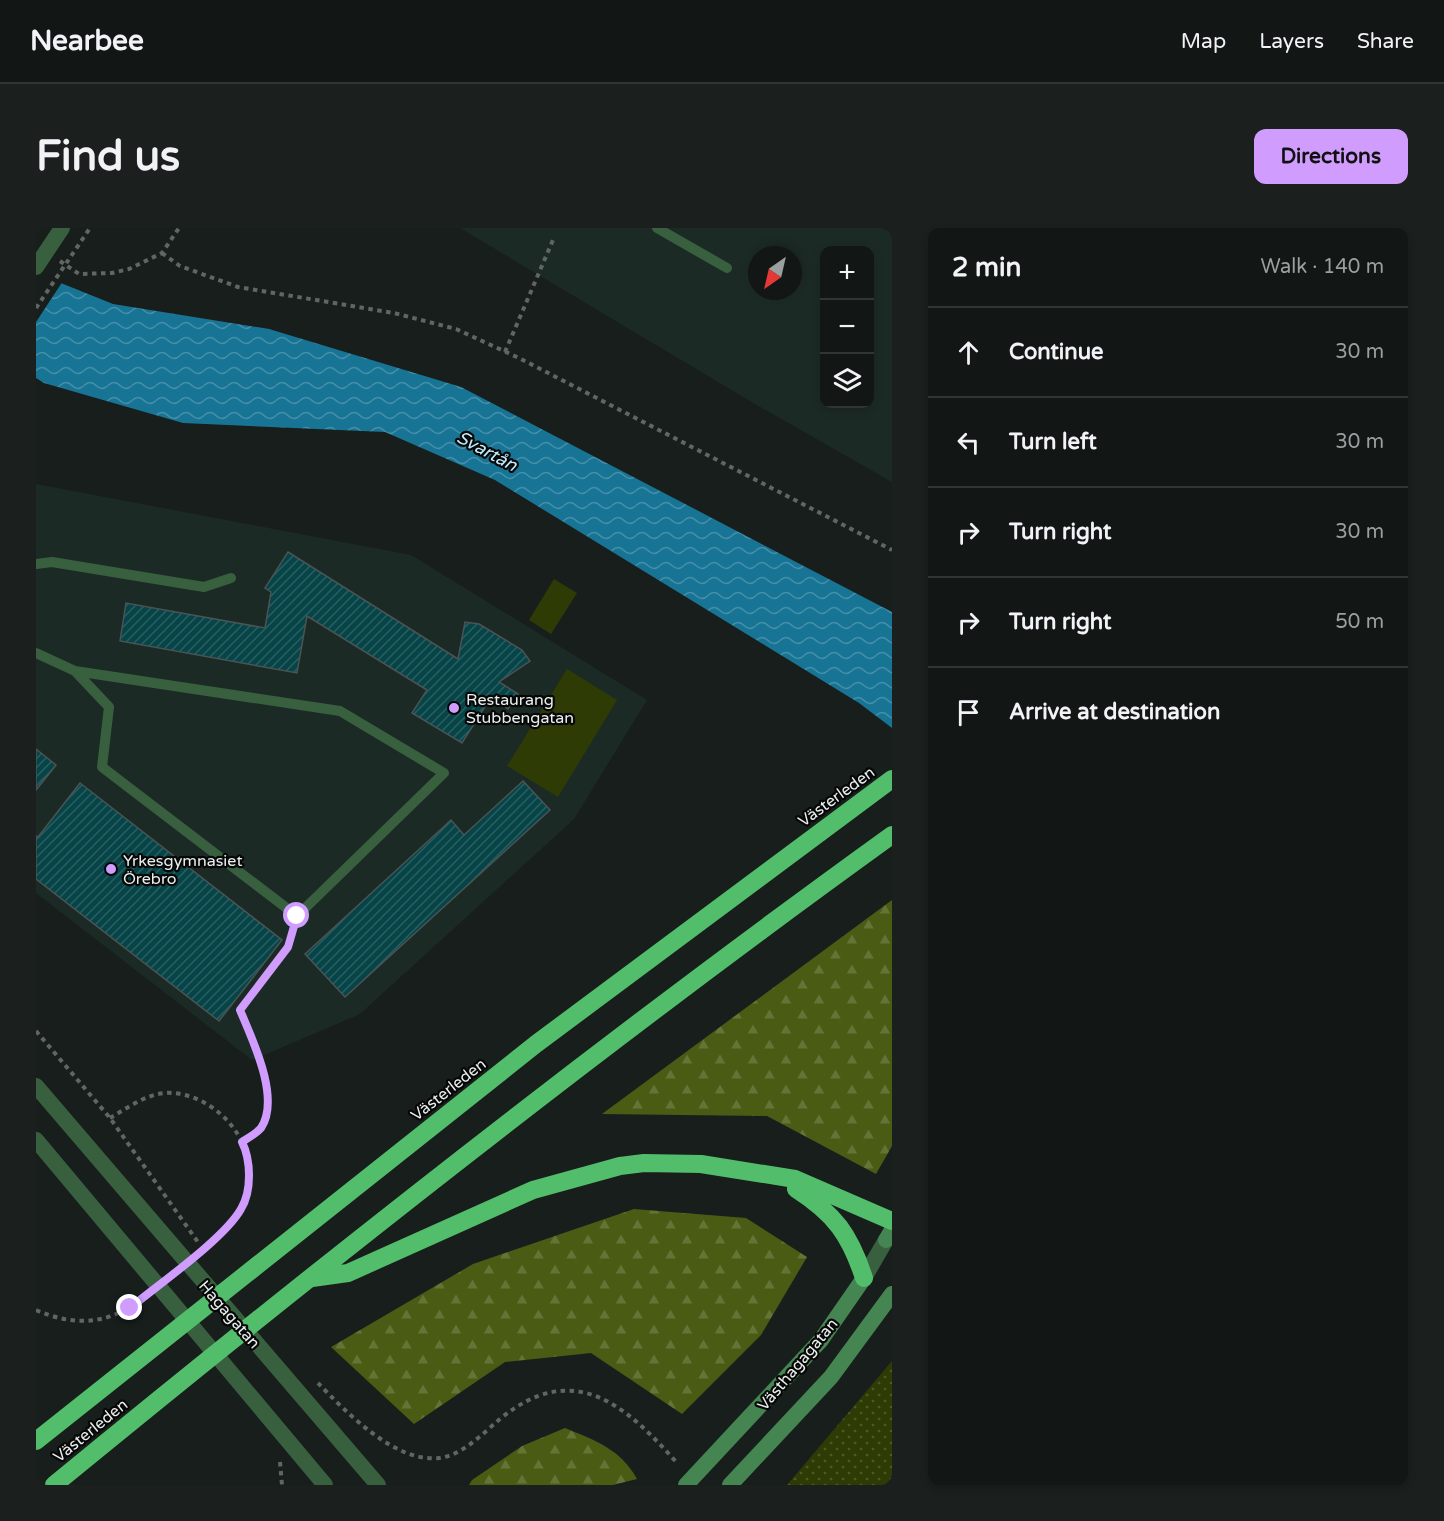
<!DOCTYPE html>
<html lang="en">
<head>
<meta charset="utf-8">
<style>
  body { margin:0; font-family:"Varela Round",sans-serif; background:#1b1f1e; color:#f1f3f6 }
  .controls { position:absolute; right:18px; top:18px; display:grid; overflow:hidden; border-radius:12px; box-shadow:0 3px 9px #0003 }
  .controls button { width:54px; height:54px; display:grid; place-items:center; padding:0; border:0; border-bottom:2px solid #313534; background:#121615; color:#f1f3f6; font:30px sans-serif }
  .compass { position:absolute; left:712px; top:18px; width:54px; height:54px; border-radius:50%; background:#121615; box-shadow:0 3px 9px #0003; rotate:214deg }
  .stop { position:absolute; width:18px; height:18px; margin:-14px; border:4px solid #d09dff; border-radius:50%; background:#fff }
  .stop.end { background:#d09dff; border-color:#fff; box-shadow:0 2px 6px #0008 }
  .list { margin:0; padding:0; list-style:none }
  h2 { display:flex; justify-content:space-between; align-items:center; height:78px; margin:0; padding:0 24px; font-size:26px }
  h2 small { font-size:20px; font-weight:400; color:#9c9fa0 }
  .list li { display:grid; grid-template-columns:39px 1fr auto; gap:18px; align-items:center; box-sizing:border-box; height:90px; padding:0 24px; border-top:2px solid #313534 }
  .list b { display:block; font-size:22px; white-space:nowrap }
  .list em { font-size:20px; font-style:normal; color:#9c9fa0 }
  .icon { flex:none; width:33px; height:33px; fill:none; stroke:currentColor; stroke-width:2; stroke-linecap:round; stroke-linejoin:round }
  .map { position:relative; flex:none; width:856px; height:1257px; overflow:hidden; border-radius:12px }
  header { display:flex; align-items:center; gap:36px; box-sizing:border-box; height:84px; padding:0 30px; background:#121615; border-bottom:2px solid #313534 }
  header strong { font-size:28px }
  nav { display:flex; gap:33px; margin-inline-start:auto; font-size:21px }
  .intro { display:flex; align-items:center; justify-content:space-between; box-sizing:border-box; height:144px; padding:0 36px }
  h1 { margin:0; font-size:42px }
  .button { padding:15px 27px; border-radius:12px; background:#d09dff; color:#111; font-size:21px; font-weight:700 }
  main { display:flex; gap:36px; padding:0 36px }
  aside { flex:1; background:#121615; border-radius:12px; box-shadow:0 3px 9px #0003 }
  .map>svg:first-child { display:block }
</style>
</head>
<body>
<header>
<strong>Nearbee</strong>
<nav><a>Map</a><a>Layers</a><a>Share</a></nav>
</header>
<div class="intro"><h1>Find us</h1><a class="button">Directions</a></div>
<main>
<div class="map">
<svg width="856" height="1257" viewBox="0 0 856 1257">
  <defs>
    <pattern id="grass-dots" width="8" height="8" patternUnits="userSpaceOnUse" patternTransform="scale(1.5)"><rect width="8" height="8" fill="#2f3b04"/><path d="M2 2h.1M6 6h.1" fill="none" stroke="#4d5829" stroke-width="1.8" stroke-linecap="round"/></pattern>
    <pattern id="forest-firs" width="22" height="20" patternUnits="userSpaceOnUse" patternTransform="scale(1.5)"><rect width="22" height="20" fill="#4a5b14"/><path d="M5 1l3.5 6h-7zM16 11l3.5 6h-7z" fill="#647336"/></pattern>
    <pattern id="water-waves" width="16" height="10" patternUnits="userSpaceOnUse" patternTransform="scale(1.5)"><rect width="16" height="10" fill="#187495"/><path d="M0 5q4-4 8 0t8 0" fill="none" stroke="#458fa9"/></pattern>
    <pattern id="building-hatch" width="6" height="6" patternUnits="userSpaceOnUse" patternTransform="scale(1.5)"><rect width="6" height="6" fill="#064447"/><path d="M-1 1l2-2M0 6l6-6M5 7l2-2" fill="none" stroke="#2a5f62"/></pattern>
  </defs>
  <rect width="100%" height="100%" fill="#181e1c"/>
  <path fill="#1c2a26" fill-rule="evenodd" d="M424,0H856V254L719,176ZM788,22H834V176H788ZM721,27H757V63H721Z
    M0,256L375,327L611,472L538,591L324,786L216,832L0,665Z"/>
  <path fill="url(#grass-dots)" d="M856,1133V1257H751Z"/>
  <path fill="url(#forest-firs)" d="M856,672V918L840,946L731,888L566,886Z
    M598,981L710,990L771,1029L725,1107L646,1186L555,1125L469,1134L378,1196L295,1119L437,1036Z
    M529,1200C558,1212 585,1221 601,1251L577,1257H433L436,1252L486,1218Z"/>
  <path fill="#2f3b04" d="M518,351L541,365L515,406L493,392Z
    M531,441L581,472L522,569L471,538Z"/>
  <path fill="url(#water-waves)" d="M0,45L77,76L233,101L425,159L856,384V500L823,475L459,252L349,204L147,195L8,155L0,150Z"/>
  <path fill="#181e1c" d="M0,42L27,53L0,94Z"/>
  <path fill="url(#building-hatch)" stroke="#4b5354" stroke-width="1.5" d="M252,324L422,431L429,394L443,396L486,422L494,433L463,454L482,466L472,481L455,469L426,515L376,485L391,462L271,388L261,445L84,413L90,375L229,400L235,364L229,360Z
    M0,521L20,537L0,562Z
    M487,553L514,582L309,769L269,726L415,592L428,607Z
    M44,555L246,712L183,793L0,651V608L2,609Z"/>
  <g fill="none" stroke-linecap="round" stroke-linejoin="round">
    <path stroke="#616664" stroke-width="4" stroke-dasharray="4.5 4.5" stroke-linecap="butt" d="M126,25L144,38L202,59L358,85L420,101L483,130L856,322
      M24,33L43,46L76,45L93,41L126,25L143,0
      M0,80L54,0
      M469,124L517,12
      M0,803L74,890L164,1017
      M74,890C93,879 114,863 137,865C190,870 232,929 206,980C197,998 178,1010 164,1022
      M206,914C212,910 221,905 225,900C246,870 216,811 204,782L252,719L257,703
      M0,1082C39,1099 74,1097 107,1069
      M282,1155C310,1184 359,1235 403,1230C427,1227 446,1206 464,1191C537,1131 589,1176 641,1235
      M244,1234L246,1257"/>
    <path stroke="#38603f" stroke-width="10" d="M621,0L691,40
      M0,336L16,334L168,359L195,350
      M0,425L39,443L304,483L408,545L261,688L66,539L73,479L39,443"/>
    <path stroke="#38603f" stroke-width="16" d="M0,39L26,0"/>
    <path stroke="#38603f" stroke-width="16" d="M0,858L342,1257
      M0,912L289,1257
      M828,1050L850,1012"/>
    <path stroke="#448551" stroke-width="16" d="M850,1012L856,1002
      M650,1257L785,1112L828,1050
      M694,1257L795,1149L856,1066"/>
    <path stroke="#52bd6a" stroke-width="18" d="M760,961C799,986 814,1007 828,1050
      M276,1050L312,1045L497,962L584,938L608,935L665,936L759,951L856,993
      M0,1213L500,816L856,551
      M18,1257C291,1033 569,814 856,607"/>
  </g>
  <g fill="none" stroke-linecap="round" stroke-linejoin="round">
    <path stroke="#d09dff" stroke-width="8" d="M94,1080C123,1056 188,1011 205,981C216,963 215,932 206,914C212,910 221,905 225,900C245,870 216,811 204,782L252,719L261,688"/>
  </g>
  <g fill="#d09dff" stroke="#060807" stroke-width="2">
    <circle cx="418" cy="480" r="6"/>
    <circle cx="75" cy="641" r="6"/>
  </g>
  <g text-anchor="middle" stroke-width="4.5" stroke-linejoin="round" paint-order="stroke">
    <g font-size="16" fill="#eaeeed" stroke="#060807" text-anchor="start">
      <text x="430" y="477">Restaurang<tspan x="430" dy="18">Stubbengatan</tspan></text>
      <text x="87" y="638">Yrkesgymnasiet<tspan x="87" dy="18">Örebro</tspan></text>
    </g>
    <g font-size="16" fill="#eaeeed" stroke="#060807">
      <text transform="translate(800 568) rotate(-36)" y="6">Västerleden</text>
      <text transform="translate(412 861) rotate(-38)" y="6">Västerleden</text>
      <text transform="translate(194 1086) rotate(49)" y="6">Hagagatan</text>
      <text transform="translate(761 1136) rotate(-50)" y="6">Västhagagatan</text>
      <text transform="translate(54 1202) rotate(-39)" y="6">Västerleden</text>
    </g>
    <g font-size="18" font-style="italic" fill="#c1eafd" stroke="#060807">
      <text transform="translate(451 223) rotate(28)" y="6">Svartån</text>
    </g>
  </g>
</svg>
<div class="controls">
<button>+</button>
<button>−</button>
<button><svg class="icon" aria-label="layers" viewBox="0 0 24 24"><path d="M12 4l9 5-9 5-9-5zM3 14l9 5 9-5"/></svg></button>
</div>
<svg class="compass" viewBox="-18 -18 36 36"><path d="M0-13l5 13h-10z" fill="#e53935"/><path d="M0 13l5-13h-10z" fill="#9c9fa0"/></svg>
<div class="stop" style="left:261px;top:688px"></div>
<div class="stop end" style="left:94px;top:1080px"></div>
</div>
<aside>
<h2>2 min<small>Walk · 140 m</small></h2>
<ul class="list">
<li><svg class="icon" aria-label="ahead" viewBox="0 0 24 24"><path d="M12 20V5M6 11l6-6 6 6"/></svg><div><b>Continue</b></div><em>30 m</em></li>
<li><svg class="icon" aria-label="left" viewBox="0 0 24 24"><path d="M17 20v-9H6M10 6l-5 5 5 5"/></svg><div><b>Turn left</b></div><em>30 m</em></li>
<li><svg class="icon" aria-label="right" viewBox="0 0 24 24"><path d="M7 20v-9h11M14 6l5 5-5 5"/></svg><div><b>Turn right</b></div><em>30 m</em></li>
<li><svg class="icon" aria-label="right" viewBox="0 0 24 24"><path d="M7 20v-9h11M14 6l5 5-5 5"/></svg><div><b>Turn right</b></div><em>50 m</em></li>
<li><svg class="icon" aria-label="arrive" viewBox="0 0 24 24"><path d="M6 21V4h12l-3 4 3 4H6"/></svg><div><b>Arrive at destination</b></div></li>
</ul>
</aside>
</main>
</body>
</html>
